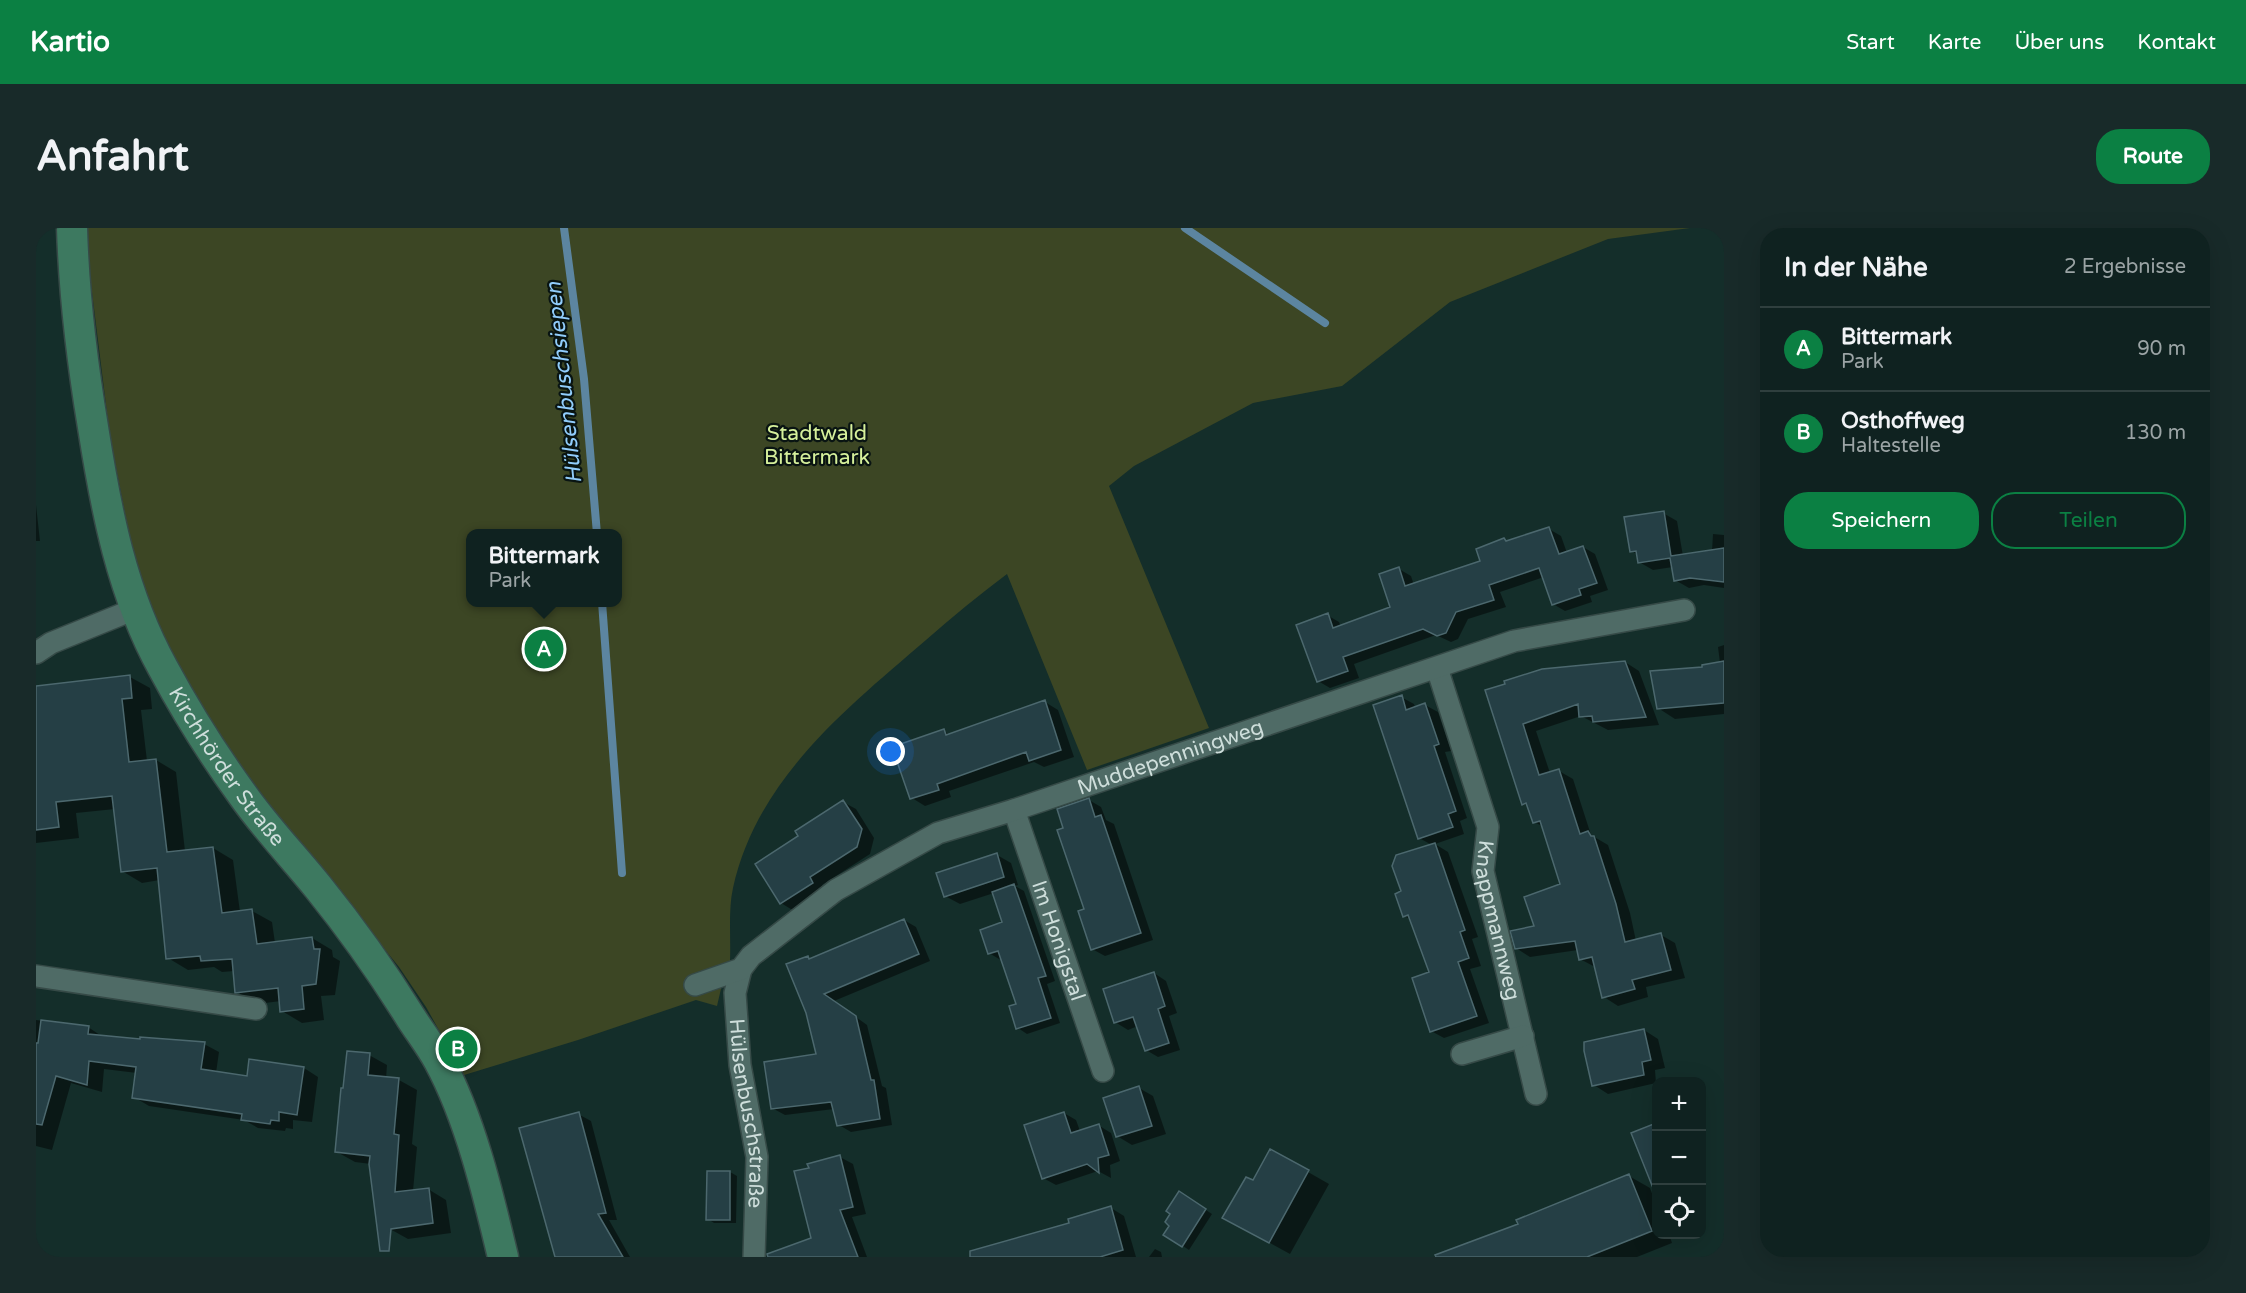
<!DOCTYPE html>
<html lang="de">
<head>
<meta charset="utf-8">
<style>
  body { margin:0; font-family:"Varela Round",sans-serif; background:#182a29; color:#f1f3f6 }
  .controls { position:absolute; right:18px; bottom:18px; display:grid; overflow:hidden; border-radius:12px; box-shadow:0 6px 24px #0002 }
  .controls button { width:54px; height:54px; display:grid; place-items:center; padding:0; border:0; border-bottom:2px solid #2f3f3e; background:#0f2220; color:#f1f3f6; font:30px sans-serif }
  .you { position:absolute; left:855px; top:524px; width:21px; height:21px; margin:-15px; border:4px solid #fff; border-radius:50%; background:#1a73e8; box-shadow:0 0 0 9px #1a73e833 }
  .badge { display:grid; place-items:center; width:39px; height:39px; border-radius:50%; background:#0b8043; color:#fff; font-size:20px; font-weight:700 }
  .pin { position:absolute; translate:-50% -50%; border:3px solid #fff; box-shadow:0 2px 6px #0006 }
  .popup { position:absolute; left:430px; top:301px; width:156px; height:78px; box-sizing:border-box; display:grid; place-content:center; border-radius:12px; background:#0f2220; filter:drop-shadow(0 2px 4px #0005); font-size:20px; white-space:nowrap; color:#9ba4a5 }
  .popup b { font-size:22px; color:#f1f3f6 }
  .popup::after { content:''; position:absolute; left:50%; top:100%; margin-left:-12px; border:12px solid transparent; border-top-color:#0f2220 }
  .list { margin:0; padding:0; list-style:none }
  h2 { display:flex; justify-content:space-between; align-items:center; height:78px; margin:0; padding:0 24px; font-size:26px }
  h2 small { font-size:20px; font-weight:400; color:#9ba4a5 }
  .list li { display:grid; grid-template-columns:39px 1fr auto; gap:18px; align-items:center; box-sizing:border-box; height:84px; padding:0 24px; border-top:2px solid #2f3f3e }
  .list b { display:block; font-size:22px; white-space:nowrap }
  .list p { margin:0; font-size:20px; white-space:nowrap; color:#9ba4a5 }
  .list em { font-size:20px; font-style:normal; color:#9ba4a5 }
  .actions { display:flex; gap:12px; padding:18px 24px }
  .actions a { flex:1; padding:14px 0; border:2px solid #0b8043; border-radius:24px; text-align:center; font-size:21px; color:#0b8043 }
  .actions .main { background:#0b8043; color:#fff }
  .icon { flex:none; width:33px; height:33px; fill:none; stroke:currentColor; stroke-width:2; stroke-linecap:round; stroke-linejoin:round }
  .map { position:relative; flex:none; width:1688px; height:1029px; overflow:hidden; border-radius:24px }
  header { display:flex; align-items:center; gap:36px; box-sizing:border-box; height:84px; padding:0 30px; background:#0b8043; color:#fff }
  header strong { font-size:28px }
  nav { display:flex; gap:33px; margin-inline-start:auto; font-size:21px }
  .intro { display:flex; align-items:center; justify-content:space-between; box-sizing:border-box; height:144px; padding:0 36px }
  h1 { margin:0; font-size:42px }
  .button { padding:15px 27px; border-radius:24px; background:#0b8043; color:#fff; font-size:21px; font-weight:700 }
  main { display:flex; gap:36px; padding:0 36px }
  aside { flex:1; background:#0f2220; border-radius:24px; box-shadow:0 6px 24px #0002 }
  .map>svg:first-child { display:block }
</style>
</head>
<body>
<header>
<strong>Kartio</strong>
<nav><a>Start</a><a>Karte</a><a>Über uns</a><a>Kontakt</a></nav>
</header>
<div class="intro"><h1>Anfahrt</h1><a class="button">Route</a></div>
<main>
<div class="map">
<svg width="1688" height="1029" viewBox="0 0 1688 1029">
  <rect width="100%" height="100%" fill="#142e2a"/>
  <path fill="#3c4624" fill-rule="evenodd" d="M48,0H1654L1572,11L1414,74L1306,158L1217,175L1098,238L1073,258L1173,500L1051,542L971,346C943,367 916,389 890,412C810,481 721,551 697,660C692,682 695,711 694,733L691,735L681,778L660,772L542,812L428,847L390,779L363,739L264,617L174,496L123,409L99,336L74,209ZM434,306H582V374H434Z"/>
  <path fill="#0007" d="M0,277L4,313H0Z
    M1627,285L1641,293L1647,328L1676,323L1677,306L1688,307V360L1668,357L1653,360L1639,352L1637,339L1617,342L1603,334L1602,327L1596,323Z
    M1513,301L1525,308L1531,325L1547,319L1559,326L1572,362L1554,368L1556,374L1529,383L1517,376L1508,349L1464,364L1470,379L1432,391L1422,411L1415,414L1400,407L1318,436L1323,450L1294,460L1282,453L1291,387L1303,394L1305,399L1356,380L1363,341L1375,348L1378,357L1446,334L1468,311L1473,314Z
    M1688,417V486L1639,491L1622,480L1668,440L1684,435L1682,419Z
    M1589,434L1603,443L1623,497L1572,502L1545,488L1500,503L1514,545L1523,543L1537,551L1555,607L1572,617L1594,685L1600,713L1625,707L1639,715L1649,750L1610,759L1612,769L1582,778L1568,769L1559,739L1544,731L1542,722L1494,729L1480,720L1500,699L1526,657L1508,599L1498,594L1493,579L1488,576L1451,463Z
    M94,449L114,460L116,481L105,482L111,533L120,532L140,544L149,623L177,620L197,632L204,684L216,683L236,694L239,715L276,710L296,722L297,729L304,733L299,767L285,768L288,792L266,795L246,783L245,773L221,776L201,764L198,743L186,744L178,739L152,742L132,730L124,652L106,655L86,643L79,581L40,585L43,610L0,615V460Z
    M1365,469L1378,476L1379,480L1389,477L1402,484L1415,523L1409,524L1431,590L1424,593L1428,606L1399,616L1412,624L1442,709L1436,711L1445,738L1434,741L1453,795L1408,810L1395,803V745L1376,692L1368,688L1366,664L1396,617L1383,610Z
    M1009,474L1022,482L1038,529L1008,539L998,534L913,563L915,569L889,578L876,570L907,503L915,507Z
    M1053,572L1065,579L1070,592L1078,596L1117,712L1069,728L1056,721L1050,682L1029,601Z
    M807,574L820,581L838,610L834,626L786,657L790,662L758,683L745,675L764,609Z
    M961,627L975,635L982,657L979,658L988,663L1019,753L1011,756L1024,795L991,806L982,800L981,777L966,730L963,731L953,725L968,695L958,665L924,676L909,668Z
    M868,692L880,699L894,733L798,773L831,797L846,858L850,860L856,897L815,904L803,897L798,881L749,887L736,880L782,828L771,730L775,731Z
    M1118,745L1130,753L1141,785L1133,788L1144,822L1122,829L1110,822L1102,798L1092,802L1079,794Z
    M0,792L52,799L67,809L168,816L183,824L180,845L212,849L268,840L282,849L276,894L257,892V901L250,900L249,903L222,900L208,892L113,878L98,869L101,845L68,841L66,864L35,855L16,922L0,918Z
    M1608,802L1622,811L1629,840L1619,842L1620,855L1572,866L1558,857Z
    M333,827L351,837L350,851L363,852L381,862L376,916L381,919L377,963L392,961L410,972L415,1005L372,1011L354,1001L343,949L334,944L335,936L319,934L301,924Z
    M1103,860L1117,868L1130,906L1096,917L1081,908Z
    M1028,885L1040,892L1044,903L1062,897L1075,905L1084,933L1074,937L1075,950L1062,943L1020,957L1007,950Z
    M542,886L555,893L581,992H573L594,1029H519L485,901Z
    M1620,897V938H1619L1597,906Z
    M804,929L817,936L830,986L816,989L831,1029H764L777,1011L774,941Z
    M694,944L701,948L700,995H678L672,991Z
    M1272,944L1293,956L1254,1026L1209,1001L1217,954Z
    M1593,948L1614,960L1620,976V1006H1633L1636,1015L1601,1029H1398L1484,997Z
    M1150,969L1176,986L1153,1022L1129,1006Z
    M1075,980L1088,988L1100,1029H954Z
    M1119,1021L1125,1024L1126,1029H1113Z"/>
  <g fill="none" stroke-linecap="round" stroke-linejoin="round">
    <path stroke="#5c85a0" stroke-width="8" d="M528,0L548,151L561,306
      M1149,0L1289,95
      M566,374L586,645"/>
  </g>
  <path fill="#253f45" stroke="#4c686e" stroke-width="1.5" d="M1628,283L1635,328L1688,320V354L1654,350L1638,353L1634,330L1602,335L1600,323L1594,324L1588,289Z
    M1513,299L1523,326L1547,318L1561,355L1543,361L1545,367L1516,377L1503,340L1453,357L1458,372L1420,384L1410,405L1401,408L1387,401L1307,429L1312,443L1281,454L1260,397L1292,385L1297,400L1354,379L1343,346L1363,339L1369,358L1444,333L1440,321L1468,310L1470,313Z
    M1589,433L1610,489L1557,494L1556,488L1543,489L1542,476L1487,496L1503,547L1523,541L1544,606L1552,603L1555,608H1558L1580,676L1589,714L1625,705L1635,742L1596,752L1599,761L1566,770L1556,729L1543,732L1539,713L1479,721L1474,703L1498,698L1488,669L1524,656L1504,593L1497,595L1490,575L1486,577L1449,462L1469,456L1468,453L1506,441Z
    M1688,433V475L1621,481L1614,443L1666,439V437Z
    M94,447L96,470L86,471L93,534L120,531L131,624L177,619L186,685L216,681L221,716L276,709L278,721H284L280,756L266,758L268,781L244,784L242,760L199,765L196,731L165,733L164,728L130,731L121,640L85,644L76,568L20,574L23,599L0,602V458Z
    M1366,467L1370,482L1389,475L1403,516L1398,518L1420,583L1412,586L1417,599L1382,611L1337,477Z
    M1009,472L1025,522L993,533L990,524L901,556L903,562L874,571L856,519L908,501L910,507Z
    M1053,570L1059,589L1065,587L1105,705L1055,722L1042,683L1048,681L1021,602L1027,600L1021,581Z
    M807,572L826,601L821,619L774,649L777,655L744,676L719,636L762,608L759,603Z
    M1399,615L1429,702L1424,704L1433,730L1422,734L1441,788L1394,804L1376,750L1393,744L1372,687L1367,689L1359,666L1365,663L1356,638L1360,627Z
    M961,625L968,649L908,669L900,645Z
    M978,656L1010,748L1002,750L1015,790L980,801L973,778L980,776L962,723L952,726L944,702L966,694L956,664Z
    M868,691L883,726L788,766L820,788L835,852H838L844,891L801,898L795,874L735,881L728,834L780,826L770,785L750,736L772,728L773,731Z
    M1118,744L1129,778L1122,781L1133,815L1109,823L1097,789L1078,795L1067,761Z
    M5,792L53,798L52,806L104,811V809L169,814L165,841L211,848L213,831L268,839L261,887L243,884V893L235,892L234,896L205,892L206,886L96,870L100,839L53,833L51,857L20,848L6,897L0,896V815H2Z
    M1608,801L1615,832L1606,834L1608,847L1556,858L1548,823V814Z
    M311,823L334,825L332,847L363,850L358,906L363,907L359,964L393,960L397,995L355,1001L353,1023H344L333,936L334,928L299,924L305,860H307Z
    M1103,858L1116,898L1080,909L1067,870Z
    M543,884L570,985L562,986L587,1029H519L483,900Z
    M1028,884L1035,905L1063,896L1073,927L1062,930L1063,945L1051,936L1006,951L988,897Z
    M1620,895V965H1619L1595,905Z
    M1234,921L1273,942L1233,1015L1186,990L1210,949L1217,952Z
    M804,927L817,979L804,982L822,1029H732L731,1026L775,1010L758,943L773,940L771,936Z
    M671,943H694V992H670Z
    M1593,946L1616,1003L1551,1029H1400L1399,1027L1482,996L1480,992Z
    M1143,963L1170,981L1146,1019L1127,1007L1133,998L1129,994L1134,986L1130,983Z
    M1075,978L1087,1022L1064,1029H934V1023L1033,995L1032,991Z"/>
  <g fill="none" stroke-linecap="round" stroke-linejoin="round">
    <g stroke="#364a47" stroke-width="24">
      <g id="street">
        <path d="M0,425L15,415L99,381"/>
        <path id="s1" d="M1401,440L1452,599L1447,643L1500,866"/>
        <path id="s2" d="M978,582L1067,843"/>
        <path id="s3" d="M705,741L699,765L704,837L721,929L718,1029"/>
        <path d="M0,748L220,781"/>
        <path id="s4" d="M659,757L705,741L715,728L800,662L902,605L978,582L1478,413L1648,382"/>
        <path d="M1426,826L1487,808"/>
      </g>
    </g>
    <g stroke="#364a47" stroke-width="33">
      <g id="secondary">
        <path id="s5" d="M36,0C38,67 46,133 57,199C70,282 86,366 127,440C150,483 177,526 206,566C229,599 257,628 282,659C316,701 347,745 375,790C384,804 395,818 403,833C434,890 452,966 467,1029"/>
      </g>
    </g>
    <use href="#street" stroke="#4f6b66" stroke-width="21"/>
    <use href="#secondary" stroke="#3d7960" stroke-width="30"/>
  </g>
  <g text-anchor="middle" stroke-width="4.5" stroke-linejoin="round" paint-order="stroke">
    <g font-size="21" fill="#d6f09b" stroke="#091412">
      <text x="781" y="212">Stadtwald<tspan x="781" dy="24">Bittermark</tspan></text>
    </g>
    <g font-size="21" fill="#cededb" stroke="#091412">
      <text dy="7" stroke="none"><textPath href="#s4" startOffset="534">Muddepenningweg</textPath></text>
      <text dy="7" stroke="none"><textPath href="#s5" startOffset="570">Kirchhörder Straße</textPath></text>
      <text dy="7" stroke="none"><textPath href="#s1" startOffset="262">Knappmannweg</textPath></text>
      <text dy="7" stroke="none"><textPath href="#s2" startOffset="138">Im Honigstal</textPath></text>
      <text dy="7" stroke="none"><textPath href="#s3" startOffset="146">Hülsenbuschstraße</textPath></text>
    </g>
    <g font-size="22" font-style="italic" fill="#91cdfc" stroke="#091412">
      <text transform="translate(527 155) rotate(-96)" y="8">Hülsenbuschsiepen</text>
    </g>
  </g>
</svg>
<div class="controls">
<button>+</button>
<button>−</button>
<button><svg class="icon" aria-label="locate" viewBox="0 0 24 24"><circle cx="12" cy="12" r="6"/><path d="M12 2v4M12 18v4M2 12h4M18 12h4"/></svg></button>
</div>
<div class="you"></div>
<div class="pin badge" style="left:508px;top:421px">A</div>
<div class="popup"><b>Bittermark</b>Park</div>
<div class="pin badge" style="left:422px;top:821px">B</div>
</div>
<aside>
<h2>In der Nähe<small>2 Ergebnisse</small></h2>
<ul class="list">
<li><span class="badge">A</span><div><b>Bittermark</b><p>Park</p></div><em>90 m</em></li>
<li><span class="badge">B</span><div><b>Osthoffweg</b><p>Haltestelle</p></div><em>130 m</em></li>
</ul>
<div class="actions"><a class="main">Speichern</a><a>Teilen</a></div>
</aside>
</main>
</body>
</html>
